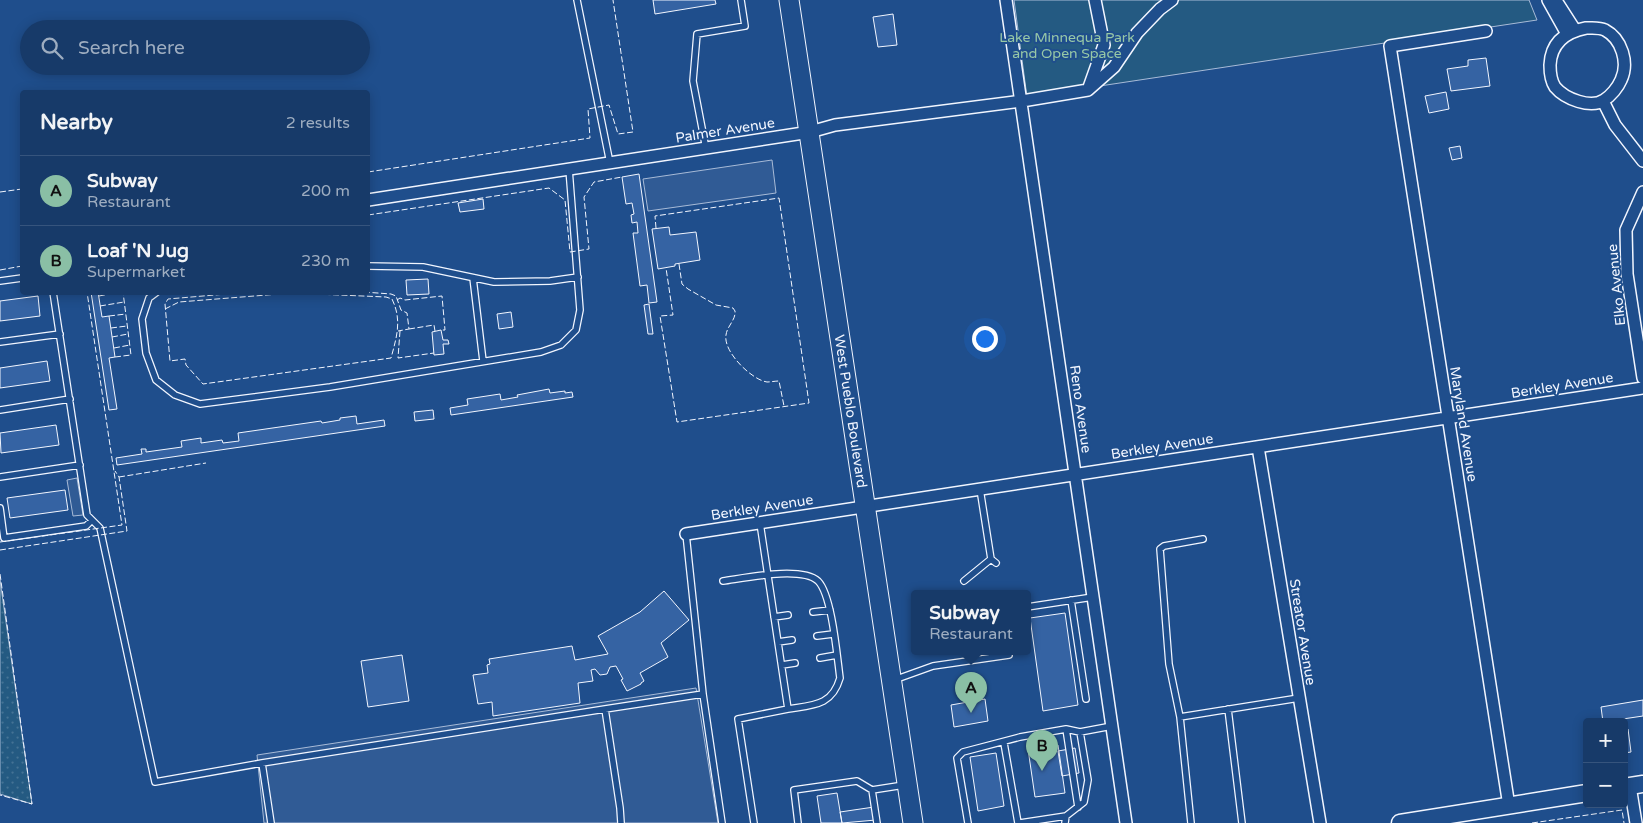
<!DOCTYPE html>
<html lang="en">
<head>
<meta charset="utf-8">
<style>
  body { margin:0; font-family:"Varela Round",sans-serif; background:#20416f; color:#f1f3f6 }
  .controls { position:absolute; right:15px; bottom:15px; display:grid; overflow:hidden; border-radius:5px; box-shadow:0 2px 12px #0003 }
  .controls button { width:45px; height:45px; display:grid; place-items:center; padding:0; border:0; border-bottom:1px solid #36547d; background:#173a69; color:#f1f3f6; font:25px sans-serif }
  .you { position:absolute; left:984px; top:338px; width:18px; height:18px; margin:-12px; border:4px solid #fff; border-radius:50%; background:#1a73e8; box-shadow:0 0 0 8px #1a73e833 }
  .badge { display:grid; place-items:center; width:32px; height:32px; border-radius:50%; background:#8abfa5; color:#111; font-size:16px; font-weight:700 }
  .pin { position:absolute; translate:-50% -41px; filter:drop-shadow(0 1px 2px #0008) }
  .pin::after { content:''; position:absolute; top:26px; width:18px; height:15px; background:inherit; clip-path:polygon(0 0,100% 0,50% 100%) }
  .popup { position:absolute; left:911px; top:590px; width:120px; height:65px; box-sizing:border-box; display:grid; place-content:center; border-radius:5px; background:#173a69; filter:drop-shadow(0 1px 4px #0005); font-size:16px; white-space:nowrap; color:#9eadc0 }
  .popup b { font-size:19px; color:#f1f3f6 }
  .popup::after { content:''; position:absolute; left:50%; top:100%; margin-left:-10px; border:10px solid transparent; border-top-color:#173a69 }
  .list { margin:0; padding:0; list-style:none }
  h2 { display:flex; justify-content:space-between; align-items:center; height:65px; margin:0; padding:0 20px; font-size:21px }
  h2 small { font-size:16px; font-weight:400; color:#9eadc0 }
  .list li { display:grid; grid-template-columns:32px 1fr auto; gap:15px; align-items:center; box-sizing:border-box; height:70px; padding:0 20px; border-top:1px solid #36547d }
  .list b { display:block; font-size:19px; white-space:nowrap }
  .list p { margin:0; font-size:16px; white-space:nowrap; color:#9eadc0 }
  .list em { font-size:16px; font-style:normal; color:#9eadc0 }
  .icon { flex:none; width:28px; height:28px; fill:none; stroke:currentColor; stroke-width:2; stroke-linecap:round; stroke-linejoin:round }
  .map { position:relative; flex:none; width:1643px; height:823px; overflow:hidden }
  .search { position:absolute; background:#173a69; box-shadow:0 2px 12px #0003; left:20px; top:20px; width:350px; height:55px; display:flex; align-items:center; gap:12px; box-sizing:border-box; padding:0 18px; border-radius:28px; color:#9eadc0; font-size:19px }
  .panel { position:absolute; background:#173a69; box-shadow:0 2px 12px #0003; left:20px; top:90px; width:350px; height:205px; border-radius:5px }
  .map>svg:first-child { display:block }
</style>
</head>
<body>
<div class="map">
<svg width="1643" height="823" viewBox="0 0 1643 823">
  <defs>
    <pattern id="grass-dots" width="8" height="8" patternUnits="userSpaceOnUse" patternTransform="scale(1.25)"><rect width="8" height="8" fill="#245a82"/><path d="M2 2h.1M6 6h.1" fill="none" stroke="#447295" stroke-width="1.8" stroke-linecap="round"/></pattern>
  </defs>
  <rect width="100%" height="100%" fill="#1f4e8c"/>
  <path fill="url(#grass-dots)" stroke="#a8bbd7" d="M0,580L32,804L0,794Z"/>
  <path fill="#245a82" stroke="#a8bbd7" d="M1014,0H1529L1537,20L1027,97Z"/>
  <path fill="#305b95" stroke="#a8bbd7" d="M772,160L776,193L648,211L643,179Z
    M77,478L83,515L73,516L67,480Z
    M696,688L718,823H264L257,755Z"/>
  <path fill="#3563a3" stroke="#f2f6ff" d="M653,0H715L716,4L655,14Z
    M893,14L897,45L878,47L873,17Z
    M1486,58L1490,86L1451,91L1447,69L1468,66V60Z
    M1446,92L1449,109L1429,113L1425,96Z
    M1460,146L1462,158L1452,160L1449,148Z
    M639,174L657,302L649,303L647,285L640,286L633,233H638L637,222L632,223L631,215L634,214L632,203L626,204L622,177Z
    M483,199L484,209L460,212L458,203Z
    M669,227L670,235L696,232L700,260L675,264V266L658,269L652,229Z
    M428,279L429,294L407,295L406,280Z
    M91,292H98L102,317L109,316L115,357L109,358L117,409L109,410Z
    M38,296L40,316L0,321V301Z
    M649,304L653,334H648L644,305Z
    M511,312L513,327L499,329L497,314Z
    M441,330L443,340H448L449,344H443L444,354L434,355L432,332Z
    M47,361L50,381L0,388V368Z
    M549,389L550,393L565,391V393L572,392L573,397L451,415L450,408L468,405L467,399L500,394L501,400L518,397L517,395Z
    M433,410L434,419L415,421L414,412Z
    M356,416L357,424L384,420L385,426L117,465L116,458L142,454L141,449H146V452L182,447L181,441L201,438V443L222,440L223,443L239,441L238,433L321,421L322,423L340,420V418Z
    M56,425L59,445L1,453L0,433Z
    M65,490L68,510L10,518L7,498Z
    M664,591L689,620L661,643L668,657L640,673L644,681L641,683V684L627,691L621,680L623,679L616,666L610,667L607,674L600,675L595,669L591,670L593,681L578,683L580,703L493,716L492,702L478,704L473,675L488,673L487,665L490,664L489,659L572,646L575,660L608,654L598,636L640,612Z
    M1065,613L1078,705L1043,711L1030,618Z
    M402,655L409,701L368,707L361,661Z
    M985,699L988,721L954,727L951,705Z
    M1643,700V716L1616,720L1617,722H1603L1601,707Z
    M1624,729H1628L1631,752L1624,753Z
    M1058,745L1065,793L1035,797L1028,749Z
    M1075,748L1079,773L1062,776L1058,751Z
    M996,753L1004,806L978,811L970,757Z
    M837,793L842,823H821L817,796Z
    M874,807L876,820L842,823L840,812Z"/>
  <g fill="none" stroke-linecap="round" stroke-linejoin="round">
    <g stroke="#f2f6ff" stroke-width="8">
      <path id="lane" d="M577,0L610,163
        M706,149L693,81L697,34L745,26L741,0
        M368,266L423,267L494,282L550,281L578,277
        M473,278L483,361
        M0,281L22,278
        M53,292L87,515L100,528L155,782L262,763
        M157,292L149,298L142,319L146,353L156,380L175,395L200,404L330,387L541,352L561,345L576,330L580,310L569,169
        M0,342L60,334
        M0,410L70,399
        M0,477L80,465
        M980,489L991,559L996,563
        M0,508L4,538L86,526L92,520
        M723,581C745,578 801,566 818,581C832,595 837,656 840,678C832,706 813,705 788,709
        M964,581L991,559
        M1071,600L1086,699
        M1027,607L1093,597
        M813,612L830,610
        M774,617L788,615
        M817,636L833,634
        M778,642L792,640
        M820,658L837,655
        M782,665L795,663
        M894,680L933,666L1009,655
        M703,694L722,823
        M1228,709L1242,823
        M1180,717L1169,664L1160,549L1164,546L1203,539
        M1066,729L1078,807
        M1004,743L1018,823
        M271,823L262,763L605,709
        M621,823L620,808L605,709L703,694L686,534
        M754,823L738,719L788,709L760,523
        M798,823L794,790L857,781L872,790
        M877,823L872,790L904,785
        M968,823L957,758L963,752L1020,737L1066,729L1080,732
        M1020,823L1066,816
        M1065,823L1066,816L1084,802L1088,780L1080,732L1112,726
        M1191,823L1180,717L1299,698"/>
    </g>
    <g stroke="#f2f6ff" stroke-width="14">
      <path id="street" d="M1006,0L1126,823
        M1548,0L1567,34
        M1557,2L1575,30
        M1586,28C1592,28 1599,27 1605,30C1622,39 1629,63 1621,80C1618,87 1611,96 1604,100C1591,109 1565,99 1555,87C1551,81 1550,72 1550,65C1551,43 1565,32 1586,28Z
        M1486,31L1390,46L1509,806
        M1088,90L1104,45L1095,0
        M1603,101L1615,125L1643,161
        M1643,192L1626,230L1627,274L1643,378
        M368,200L810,132L835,125L1022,101L1088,90L1114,67L1137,33L1160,9L1172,0
        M1258,447L1320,823
        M686,534L1643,388
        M1630,786L1636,823"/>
    </g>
    <g stroke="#f2f6ff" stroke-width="19">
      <path id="secondary" d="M1624,787L1643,784
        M1400,823L1587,793"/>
    </g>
    <g stroke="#f2f6ff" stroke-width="21">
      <g id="primary">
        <path id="s1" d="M789,0L913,823"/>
      </g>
    </g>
    <use href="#lane" stroke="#1f4e8c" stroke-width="5.5"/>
    <use href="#street" stroke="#1f4e8c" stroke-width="11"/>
    <use href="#secondary" stroke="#1f4e8c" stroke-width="16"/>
    <use href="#primary" stroke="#1f4e8c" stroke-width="19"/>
    <path stroke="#f2f6ff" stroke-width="1" stroke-dasharray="6 2.5" stroke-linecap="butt" d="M368,172L590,138L588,109L609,105L618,134L633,132L613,0
      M0,192L22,189
      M368,215L549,188L565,200L570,252L589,249L584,197L594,182L622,177
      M656,228L655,216L779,198L809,403L677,422L660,316L673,315L666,268
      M679,264L682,284L688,289L716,305L733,308L735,311C736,320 727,326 726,335C723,352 752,380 767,382C771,382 775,381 779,381L784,406
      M0,270L22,266
      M364,292L391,294L396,296L401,310L407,313L409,329L398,331
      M99,296L120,292
      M397,300L400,298L405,300L442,296L445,330H441
      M100,306L124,302
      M165,309L179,302L292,293L386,297L392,299C402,320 397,336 391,358L203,384L186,365L185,359L170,361L165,304L168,299L250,292
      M109,316L126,314
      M111,328L127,326
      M409,329L434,325L435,331
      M400,331L398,358L434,353
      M112,337L128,334
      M114,348L130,345
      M115,357L131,355L123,292
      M119,477L206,463
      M0,542L122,525L87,292
      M0,550L127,531L119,477L115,471
      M0,574L32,804L0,795
      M1532,823L1622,810L1624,823"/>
  </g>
  <g text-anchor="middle" stroke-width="4" stroke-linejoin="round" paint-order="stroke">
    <g font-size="14" fill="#97c8a6" stroke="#1f4e8c">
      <text x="1067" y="42">Lake Minnequa Park<tspan x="1067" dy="16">and Open Space</tspan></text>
    </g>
    <g font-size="14" fill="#f2f6ff" stroke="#1f4e8c">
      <text transform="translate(725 130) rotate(-9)" y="5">Palmer Avenue</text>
      <text transform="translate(1616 285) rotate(-96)" y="5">Elko Avenue</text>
      <text transform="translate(1562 385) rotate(-9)" y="5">Berkley Avenue</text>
      <text transform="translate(1081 409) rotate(82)" y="5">Reno Avenue</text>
      <text dy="5" stroke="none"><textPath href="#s1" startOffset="416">West Pueblo Boulevard</textPath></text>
      <text transform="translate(1464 424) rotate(81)" y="5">Maryland Avenue</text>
      <text transform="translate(1162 446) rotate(-9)" y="5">Berkley Avenue</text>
      <text transform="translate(762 507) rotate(-9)" y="5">Berkley Avenue</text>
      <text transform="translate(1303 632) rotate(81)" y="5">Streator Avenue</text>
    </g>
  </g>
</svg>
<div class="controls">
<button>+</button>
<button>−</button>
</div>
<div class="you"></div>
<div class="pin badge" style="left:971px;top:713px">A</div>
<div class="popup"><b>Subway</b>Restaurant</div>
<div class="pin badge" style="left:1042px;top:771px">B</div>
<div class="search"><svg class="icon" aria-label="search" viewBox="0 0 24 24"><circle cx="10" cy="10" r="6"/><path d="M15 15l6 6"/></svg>Search here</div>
<section class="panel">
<h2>Nearby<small>2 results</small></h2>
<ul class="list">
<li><span class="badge">A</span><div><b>Subway</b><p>Restaurant</p></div><em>200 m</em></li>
<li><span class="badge">B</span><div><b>Loaf 'N Jug</b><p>Supermarket</p></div><em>230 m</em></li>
</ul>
</section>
</div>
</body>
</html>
